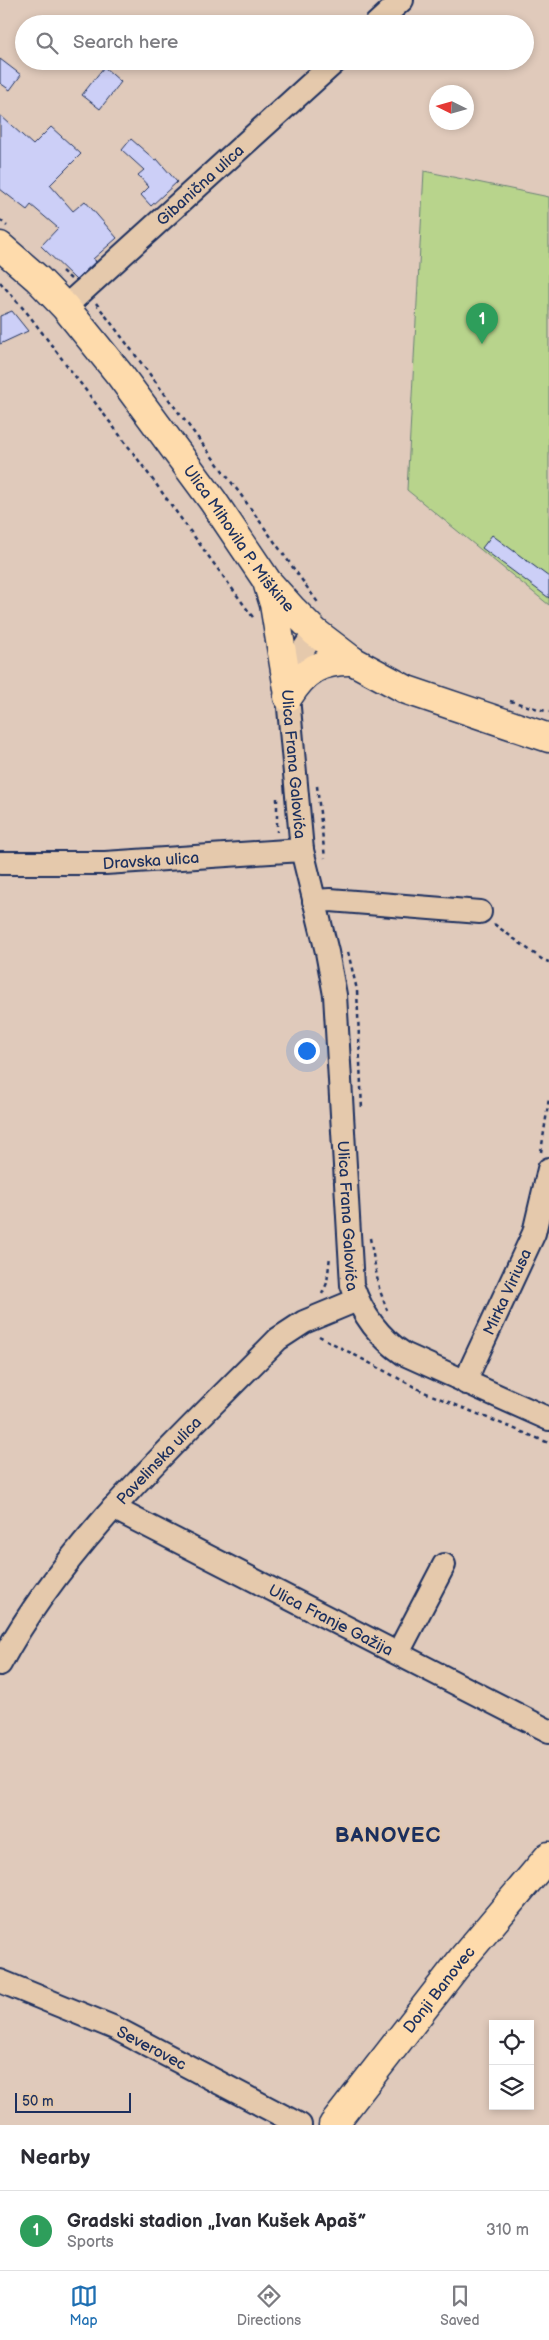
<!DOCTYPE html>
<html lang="en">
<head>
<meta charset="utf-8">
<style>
  body { margin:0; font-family:"Balsamiq Sans",sans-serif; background:#f2f2f3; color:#2b2b33 }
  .controls { position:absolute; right:15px; bottom:15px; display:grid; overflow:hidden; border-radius:0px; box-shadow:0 2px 8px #0003 }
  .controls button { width:45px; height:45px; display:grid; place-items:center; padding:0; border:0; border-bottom:1px solid #e1e1e2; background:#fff; color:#2b2b33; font:25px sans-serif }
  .compass { position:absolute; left:429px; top:85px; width:45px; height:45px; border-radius:50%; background:#fff; box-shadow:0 2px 8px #0003; rotate:275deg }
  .scale { position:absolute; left:15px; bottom:12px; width:116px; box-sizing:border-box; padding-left:5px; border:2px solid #1b2f5e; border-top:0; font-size:14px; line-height:18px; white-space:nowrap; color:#1b2f5e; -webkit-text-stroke:4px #e5c9ac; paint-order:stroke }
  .you { position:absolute; left:306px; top:1050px; width:18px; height:18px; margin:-12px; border:4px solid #fff; border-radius:50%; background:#1a73e8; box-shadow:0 0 0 8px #1a73e833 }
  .badge { display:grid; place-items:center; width:32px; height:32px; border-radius:50%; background:#1f6fb2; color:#fff; font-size:16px; font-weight:700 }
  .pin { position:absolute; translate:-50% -41px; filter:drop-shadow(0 1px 2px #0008) }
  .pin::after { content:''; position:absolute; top:26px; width:18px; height:15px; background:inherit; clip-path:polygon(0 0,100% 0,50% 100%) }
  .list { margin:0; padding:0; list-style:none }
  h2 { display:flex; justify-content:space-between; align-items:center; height:65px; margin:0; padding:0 20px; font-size:21px }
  h2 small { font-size:16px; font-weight:400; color:#7c7c81 }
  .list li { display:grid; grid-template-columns:32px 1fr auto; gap:15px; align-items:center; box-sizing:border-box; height:80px; padding:0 20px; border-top:1px solid #e1e1e2 }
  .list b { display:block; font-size:19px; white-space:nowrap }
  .list p { margin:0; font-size:16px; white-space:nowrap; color:#7c7c81 }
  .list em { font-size:16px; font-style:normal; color:#7c7c81 }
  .icon { flex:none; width:28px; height:28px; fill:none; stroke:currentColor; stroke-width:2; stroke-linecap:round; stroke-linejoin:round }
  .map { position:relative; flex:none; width:549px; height:2125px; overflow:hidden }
  .search { position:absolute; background:#fff; box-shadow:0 2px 8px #0003; left:15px; right:15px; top:15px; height:55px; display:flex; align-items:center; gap:12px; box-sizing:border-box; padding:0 18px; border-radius:28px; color:#7c7c81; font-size:19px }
  .sheet { height:145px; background:#fff }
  nav { display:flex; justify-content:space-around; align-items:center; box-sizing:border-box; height:70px; border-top:1px solid #e1e1e2; background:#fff; font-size:14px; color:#7c7c81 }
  nav a { display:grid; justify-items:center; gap:2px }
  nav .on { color:#1f6fb2 }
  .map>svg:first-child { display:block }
</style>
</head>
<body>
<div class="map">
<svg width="549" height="2125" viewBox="0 0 549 2125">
  <rect width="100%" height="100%" fill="#e0cabb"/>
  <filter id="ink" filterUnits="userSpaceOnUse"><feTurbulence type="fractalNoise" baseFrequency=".02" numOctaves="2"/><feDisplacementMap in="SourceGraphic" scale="10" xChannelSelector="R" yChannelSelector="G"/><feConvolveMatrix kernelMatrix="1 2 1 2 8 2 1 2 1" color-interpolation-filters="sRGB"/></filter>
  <g filter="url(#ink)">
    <path fill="#b8d48c" stroke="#6a8275" d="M424,171L549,197V605L407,490Z"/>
    <path fill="#cccff7" stroke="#1b2f5e" d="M0,59L21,75L10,90L0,83Z
      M104,67L121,82L100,109L82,95Z
      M0,115L33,145L51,127L81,154L50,185L73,211L85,201L117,238L93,259L96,261L76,280L41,246L58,228L31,205L27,210L0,189Z
      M131,139L155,160L157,159L177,182L151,206L141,195L149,187L138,175L144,170L122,150Z
      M12,311L28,331L0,344V316Z
      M492,535L549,577V598L482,548Z"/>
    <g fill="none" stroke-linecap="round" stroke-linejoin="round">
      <g stroke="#1b2f5e" stroke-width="26">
        <g id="minor">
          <path d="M376,24L402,0"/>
          <path id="s1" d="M65,307L336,61"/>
          <path id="s2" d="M315,632C301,652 288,671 288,697L302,850L327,952L335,995L352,1285C362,1314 378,1337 404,1354L549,1419"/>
          <path id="s3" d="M0,863H105L302,850"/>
          <path d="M314,901L330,900L480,912"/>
          <path id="s4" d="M466,1383L472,1366L534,1233L549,1169"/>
          <path id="s5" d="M113,1508L549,1731"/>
          <path d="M398,1653L444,1565"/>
          <path id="s6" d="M0,1664C65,1542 182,1437 278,1339L304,1322L357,1300"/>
          <path id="s7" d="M0,1981L115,2028L300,2125"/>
        </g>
      </g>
      <g stroke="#1b2f5e" stroke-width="31">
        <g id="major">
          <path id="s8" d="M0,246L38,279L65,307L120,375L213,501L267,581L293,610L315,632L353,661L407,690L549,738"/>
          <path d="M268,585L274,604L288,689"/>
          <path d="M288,697C305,670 321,660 353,661"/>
          <path id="s9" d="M333,2125L462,1959L549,1856"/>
        </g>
      </g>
      <path stroke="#1b2f5e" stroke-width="2.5" stroke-dasharray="4 4" stroke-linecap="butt" d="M0,220L7,226
        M62,271L71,279
        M0,282L28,314L134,454L255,620
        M96,303L238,491L319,604
        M510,701L549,712
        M317,786L325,858
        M277,798V832
        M494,924L543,960L549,962
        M348,952L357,990L362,1110
        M541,1152L549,1098
        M370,1238L379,1288L387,1310
        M322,1294L327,1283L330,1256
        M319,1336L424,1392L549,1443"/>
      <use href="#minor" stroke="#e5c9ac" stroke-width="22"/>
      <use href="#major" stroke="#fedbac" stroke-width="28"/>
    </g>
  </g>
  <g text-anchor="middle" stroke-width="4" stroke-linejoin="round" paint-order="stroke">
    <g font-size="16" fill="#1b2f5e" stroke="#e5c9ac">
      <text dy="6" stroke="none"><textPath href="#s1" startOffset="182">Gibanična ulica</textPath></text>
      <text dy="6" stroke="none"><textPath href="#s8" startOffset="379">Ulica Mihovila P. Miškine</textPath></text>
      <text dy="6" stroke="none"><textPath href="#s2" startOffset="139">Ulica Frana Galovića</textPath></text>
      <text dy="6" stroke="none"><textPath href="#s3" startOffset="151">Dravska ulica</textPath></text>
      <text dy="6" stroke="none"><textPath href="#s2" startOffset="595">Ulica Frana Galovića</textPath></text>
      <text dy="6" stroke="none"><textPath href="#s4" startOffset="100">Mirka Viriusa</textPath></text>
      <text dy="6" stroke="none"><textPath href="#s6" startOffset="259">Pavelinska ulica</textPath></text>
      <text dy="6" stroke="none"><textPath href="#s5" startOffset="245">Ulica Franje Gažija</textPath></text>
      <text dy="6" stroke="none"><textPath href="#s9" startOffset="172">Donji Banovec</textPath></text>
      <text dy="6" stroke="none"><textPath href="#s7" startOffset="166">Severovec</textPath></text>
    </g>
    <g font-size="21" font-weight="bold" letter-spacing="1" fill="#1b2f5e" stroke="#e5c9ac">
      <text x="388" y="1842">BANOVEC</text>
    </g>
  </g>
</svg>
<div class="controls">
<button><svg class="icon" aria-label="locate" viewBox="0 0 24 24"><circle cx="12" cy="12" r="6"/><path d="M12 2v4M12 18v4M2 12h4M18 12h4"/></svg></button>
<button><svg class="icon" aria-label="layers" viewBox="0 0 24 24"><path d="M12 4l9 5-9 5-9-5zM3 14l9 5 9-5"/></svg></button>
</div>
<svg class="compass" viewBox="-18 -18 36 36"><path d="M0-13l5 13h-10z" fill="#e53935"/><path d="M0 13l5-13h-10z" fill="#7c7c81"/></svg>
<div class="scale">50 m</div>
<div class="you"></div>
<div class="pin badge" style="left:482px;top:344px;background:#2e9e5b">1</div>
<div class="search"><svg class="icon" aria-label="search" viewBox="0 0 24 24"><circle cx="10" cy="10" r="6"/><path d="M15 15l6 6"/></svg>Search here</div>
</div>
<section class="sheet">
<h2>Nearby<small></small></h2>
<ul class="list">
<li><span class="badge" style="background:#2e9e5b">1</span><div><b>Gradski stadion „Ivan Kušek Apaš”</b><p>Sports</p></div><em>310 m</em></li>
</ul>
</section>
<nav>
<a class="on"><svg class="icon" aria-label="map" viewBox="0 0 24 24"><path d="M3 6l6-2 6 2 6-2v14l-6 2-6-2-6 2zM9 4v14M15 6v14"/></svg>Map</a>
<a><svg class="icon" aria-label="directions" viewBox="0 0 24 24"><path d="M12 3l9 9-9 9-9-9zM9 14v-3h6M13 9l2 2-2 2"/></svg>Directions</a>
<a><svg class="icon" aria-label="saved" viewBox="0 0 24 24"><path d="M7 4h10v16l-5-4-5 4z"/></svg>Saved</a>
</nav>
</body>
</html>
